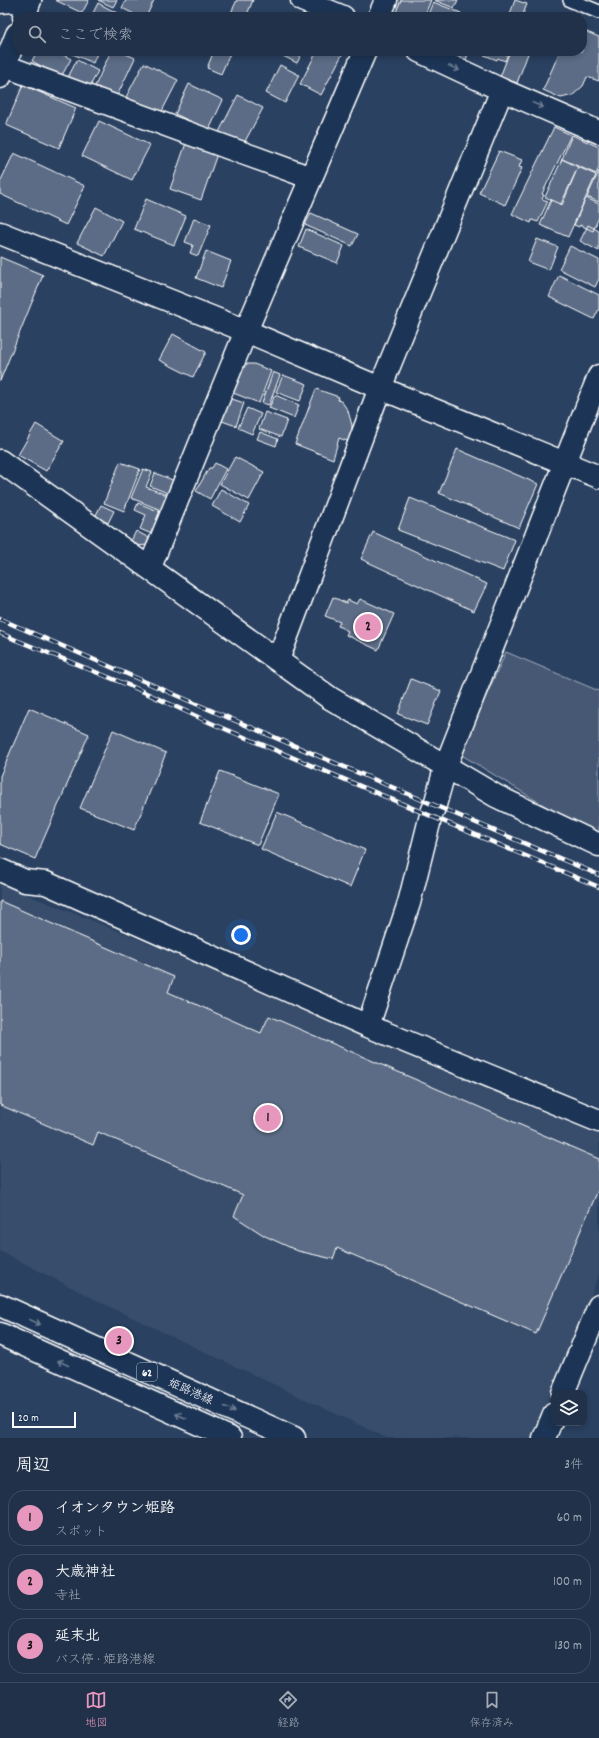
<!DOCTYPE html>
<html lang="ja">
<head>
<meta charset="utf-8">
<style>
  body { margin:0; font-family:Dekko,"Klee One",sans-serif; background:#2d3d53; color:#f1f3f6 }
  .controls { position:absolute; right:12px; bottom:12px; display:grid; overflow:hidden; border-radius:8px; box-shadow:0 2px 6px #0003 }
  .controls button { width:36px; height:36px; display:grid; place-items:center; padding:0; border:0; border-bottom:1px solid #3d4c61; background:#203149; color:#f1f3f6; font:20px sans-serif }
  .scale { position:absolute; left:12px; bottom:10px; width:64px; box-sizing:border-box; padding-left:4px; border:2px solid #fff; border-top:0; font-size:11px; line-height:14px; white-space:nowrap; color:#fff; -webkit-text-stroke:3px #1d3557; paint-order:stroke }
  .you { position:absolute; left:241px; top:935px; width:14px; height:14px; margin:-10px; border:3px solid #fff; border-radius:50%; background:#1a73e8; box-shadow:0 0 0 6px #1a73e833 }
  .badge { display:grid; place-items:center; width:26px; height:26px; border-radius:50%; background:#e797bd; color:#111; font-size:13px; font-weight:700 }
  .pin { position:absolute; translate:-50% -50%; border:2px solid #fff; box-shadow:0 1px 4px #0006 }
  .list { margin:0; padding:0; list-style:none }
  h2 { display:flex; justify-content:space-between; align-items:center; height:52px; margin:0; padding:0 16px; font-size:17px }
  h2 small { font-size:13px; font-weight:400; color:#a2a9b4 }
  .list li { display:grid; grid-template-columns:26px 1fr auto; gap:12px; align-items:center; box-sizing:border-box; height:56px; margin:0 8px 8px; padding:0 8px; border:1px solid #3d4c61; border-radius:16px }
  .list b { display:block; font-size:15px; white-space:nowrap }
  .list p { margin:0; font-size:13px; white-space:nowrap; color:#a2a9b4 }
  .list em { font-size:13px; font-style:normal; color:#a2a9b4 }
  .icon { flex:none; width:22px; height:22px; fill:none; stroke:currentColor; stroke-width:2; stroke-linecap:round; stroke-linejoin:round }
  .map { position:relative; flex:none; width:599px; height:1438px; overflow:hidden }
  .search { position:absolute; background:#203149; box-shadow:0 2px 6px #0003; left:12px; right:12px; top:12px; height:44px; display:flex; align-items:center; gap:10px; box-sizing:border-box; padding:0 14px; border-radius:16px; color:#a2a9b4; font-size:15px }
  .sheet { height:244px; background:#203149 }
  nav { display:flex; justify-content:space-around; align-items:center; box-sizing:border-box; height:56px; border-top:1px solid #3d4c61; background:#203149; font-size:11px; color:#a2a9b4 }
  nav a { display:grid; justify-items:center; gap:2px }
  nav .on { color:#e797bd }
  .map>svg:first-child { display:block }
</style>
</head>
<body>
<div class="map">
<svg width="599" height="1438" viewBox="0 0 599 1438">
  <rect width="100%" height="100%" fill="#2a4161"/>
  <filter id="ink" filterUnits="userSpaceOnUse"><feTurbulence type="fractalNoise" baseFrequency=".025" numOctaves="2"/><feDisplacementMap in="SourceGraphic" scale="8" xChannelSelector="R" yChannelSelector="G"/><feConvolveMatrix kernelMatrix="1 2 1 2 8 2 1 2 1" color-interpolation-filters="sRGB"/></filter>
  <g filter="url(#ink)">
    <path fill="#394e6c" d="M0,884L278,995L599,1134V1275L532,1438H387L108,1306L0,1251Z"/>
    <path fill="#465975" stroke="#a2acba" d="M506,652L599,691V834L568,820L460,754Z"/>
    <path fill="#5b6c86" stroke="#fff" d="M55,0H89L82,13Z
      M98,0H117L113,7Z
      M126,0H154L146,17H140L122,8Z
      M237,0H253L246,17H229Z
      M401,0H431L424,17H394Z
      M434,0H458L454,8Z
      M515,0L527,4L522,17H509Z
      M433,2L461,13L459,17H427Z
      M98,3L117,13L115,17H91Z
      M582,30L599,37V81L587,77L583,86L573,95L561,98L543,90L560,51H582Z
      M37,51H56L71,59L61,77L32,61Z
      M66,51H98L93,63Z
      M111,51H119L135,58L117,96L95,86Z
      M214,51H231L221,74L207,68Z
      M281,51H303L297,63L279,54Z
      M317,51H344L321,95L300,84Z
      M451,51H469L465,63L448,57Z
      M474,51H509L505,61L498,58L497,60Z
      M510,51H529L517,83L500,77Z
      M77,60L98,71L87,92L66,81Z
      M144,63L178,80L160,115L126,97Z
      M280,65L299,75L285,103L266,93Z
      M189,84L223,100L209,130L175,114Z
      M23,85L76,108L59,148L6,125Z
      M238,95L263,108L243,145L219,132Z
      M99,121L150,145L132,180L82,156Z
      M554,127L571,135L542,194L544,195L542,199L548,201L538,222L532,220L531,223L512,214Z
      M572,135L599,147V168L596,174L562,159Z
      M186,143L217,154L201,200L170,189Z
      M499,151L522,160L519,167L522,168L505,205L479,193Z
      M14,153L85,186L66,225L0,194V182Z
      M562,159L578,167L561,204L545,197Z
      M578,167L596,175L568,237L540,225L551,200L562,205Z
      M599,171V202L587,197Z
      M586,198L599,204V217L593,231L580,225L579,227L574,225Z
      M146,199L186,216L174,245L134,229Z
      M96,207L122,221L104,256L77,243Z
      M311,213L358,234L352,246L305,225Z
      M194,218L211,225L198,256L190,253L193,245L185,242Z
      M588,225L599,231V251L580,241Z
      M306,229L344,246L337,263L299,247Z
      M537,239L558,247L549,270L528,262Z
      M570,246L599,260V279L595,287L559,269Z
      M206,251L231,261L221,288L196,278Z
      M0,257L43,275L0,381Z
      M559,275L599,295V309L594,319L549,297Z
      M173,334L206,352L193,377L159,360Z
      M239,364H254L271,371L259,403L228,391Z
      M273,372L280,375L269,405L262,403Z
      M283,375L307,384L300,401L276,392Z
      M316,389L339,397L338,400L342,402L348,411L352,425V443L339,438L333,459L295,444Z
      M275,395L299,405L294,418L269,408Z
      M229,398L244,403L236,426L222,421Z
      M247,408L261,414L252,434L238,428Z
      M265,412L287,420L281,437L259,429Z
      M36,424L64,441L46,471L18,455Z
      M260,432L278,439L276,446L257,439Z
      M457,449L538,484L519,528L439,493Z
      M235,457L264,472L249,500L220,484Z
      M120,462L140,469L124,511L104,503Z
      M215,463L226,469L210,499L196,491L209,468H212Z
      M143,469L152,472L146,487L167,495L161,510L131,498Z
      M155,473L175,481L170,494L150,486Z
      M221,489L249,505L240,522L212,506Z
      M410,498L515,540L503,571L398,530Z
      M138,503L163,513L154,535L140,529L146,515L135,510Z
      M101,505L114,511L108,523L95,517Z
      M136,531L151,539L148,545L136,546L130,543Z
      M373,532L487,584L474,611L361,559Z
      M333,597L346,603L348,600L357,604L360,599L394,614L378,650L346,635L348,631L338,626L340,622L325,616Z
      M411,679L441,691L427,725L398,714Z
      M29,708L89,734L35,859L0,844V776Z
      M113,730L166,753L134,830L80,808Z
      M220,771L279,794L258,845L200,822Z
      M277,812L365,850L350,887L261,849Z
      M0,901L174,977L168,992L261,1033L269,1016L599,1159V1188L536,1334L337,1248L333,1259L298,1251L265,1236L234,1216L243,1195L98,1132L93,1145L0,1105Z"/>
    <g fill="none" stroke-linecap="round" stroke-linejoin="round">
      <g stroke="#fff" stroke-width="16">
        <path id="lane" d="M570,0L599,12"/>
      </g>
      <g stroke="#fff" stroke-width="25">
        <path id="street" d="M302,0L343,17
          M0,2L30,0
          M379,17L386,0
          M419,51L502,90L599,132
          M5,66L311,178
          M0,461L330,698L496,796L599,845
          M150,567L246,331L365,51
          M278,660L380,388L502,90
          M0,870L25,881L46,883L368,1026L599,1121
          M368,1026L409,903L431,815L435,805L446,765L599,376
          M563,1393L599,1306
          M544,1438L554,1414"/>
      </g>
      <g stroke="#fff" stroke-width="25">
        <path id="secondary" d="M24,17L30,0
          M0,77L17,34
          M0,233L246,331L380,388L599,477"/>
      </g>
      <g stroke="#fff" stroke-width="25">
        <path id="primary" d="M0,1305L294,1438
          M0,1334L230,1438"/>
      </g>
      <use href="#lane" stroke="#1d3557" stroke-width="13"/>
      <use href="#street" stroke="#1d3557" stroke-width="22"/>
      <use href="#secondary" stroke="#1d3557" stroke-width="22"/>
      <use href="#primary" stroke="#1d3557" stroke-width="22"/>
      <g stroke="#fff" stroke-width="4.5">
        <path id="rail" d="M0,619L215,712L599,875
          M0,633L16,640L133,687L211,723L599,887"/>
      </g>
      <use href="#rail" stroke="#1d3557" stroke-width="3" stroke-dasharray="9" stroke-linecap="butt"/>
    </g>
    <defs><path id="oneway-shaft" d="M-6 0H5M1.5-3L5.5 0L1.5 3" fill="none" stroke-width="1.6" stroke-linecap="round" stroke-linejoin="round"/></defs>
    <g stroke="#6c7c92">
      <use href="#oneway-shaft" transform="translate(454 68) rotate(25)"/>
      <use href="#oneway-shaft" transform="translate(538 105) rotate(23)"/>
      <use href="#oneway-shaft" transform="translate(35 1322) rotate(24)"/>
      <use href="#oneway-shaft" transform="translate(63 1363) rotate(-156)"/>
      <use href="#oneway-shaft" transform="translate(230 1409) rotate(24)"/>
      <use href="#oneway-shaft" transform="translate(181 1416) rotate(-156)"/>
    </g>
  </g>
  <g text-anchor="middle" stroke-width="3.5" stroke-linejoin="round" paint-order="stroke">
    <rect fill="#1d3557" stroke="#bbc2cd" stroke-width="1" x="137" y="1363" width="20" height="18" rx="3"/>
    <g font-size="11" font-weight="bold" fill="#fff">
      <text x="147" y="1376">62</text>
    </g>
    <g font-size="12" fill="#fff" stroke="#1d3557">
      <text transform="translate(191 1391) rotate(24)" y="4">姫路港線</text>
    </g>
  </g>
</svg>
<div class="controls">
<button><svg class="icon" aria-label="layers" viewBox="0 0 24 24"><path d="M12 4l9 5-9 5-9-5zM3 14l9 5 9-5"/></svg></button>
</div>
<div class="scale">20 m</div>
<div class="you"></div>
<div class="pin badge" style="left:268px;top:1118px">1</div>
<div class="pin badge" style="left:368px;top:627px">2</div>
<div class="pin badge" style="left:119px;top:1341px">3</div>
<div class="search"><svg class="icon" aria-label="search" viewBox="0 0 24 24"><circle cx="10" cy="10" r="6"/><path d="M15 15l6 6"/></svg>ここで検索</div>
</div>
<section class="sheet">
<h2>周辺<small>3件</small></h2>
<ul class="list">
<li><span class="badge">1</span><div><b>イオンタウン姫路</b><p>スポット</p></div><em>60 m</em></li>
<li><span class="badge">2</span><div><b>大歳神社</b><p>寺社</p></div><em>100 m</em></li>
<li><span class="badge">3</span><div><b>延末北</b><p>バス停 · 姫路港線</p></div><em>130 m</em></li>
</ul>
</section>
<nav>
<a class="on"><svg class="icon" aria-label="map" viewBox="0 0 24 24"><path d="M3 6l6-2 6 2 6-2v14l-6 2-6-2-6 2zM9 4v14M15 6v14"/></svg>地図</a>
<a><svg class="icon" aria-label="directions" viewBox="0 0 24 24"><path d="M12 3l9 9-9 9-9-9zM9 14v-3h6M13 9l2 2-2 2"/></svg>経路</a>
<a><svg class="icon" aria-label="saved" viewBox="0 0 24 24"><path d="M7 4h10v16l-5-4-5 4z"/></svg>保存済み</a>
</nav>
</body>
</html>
